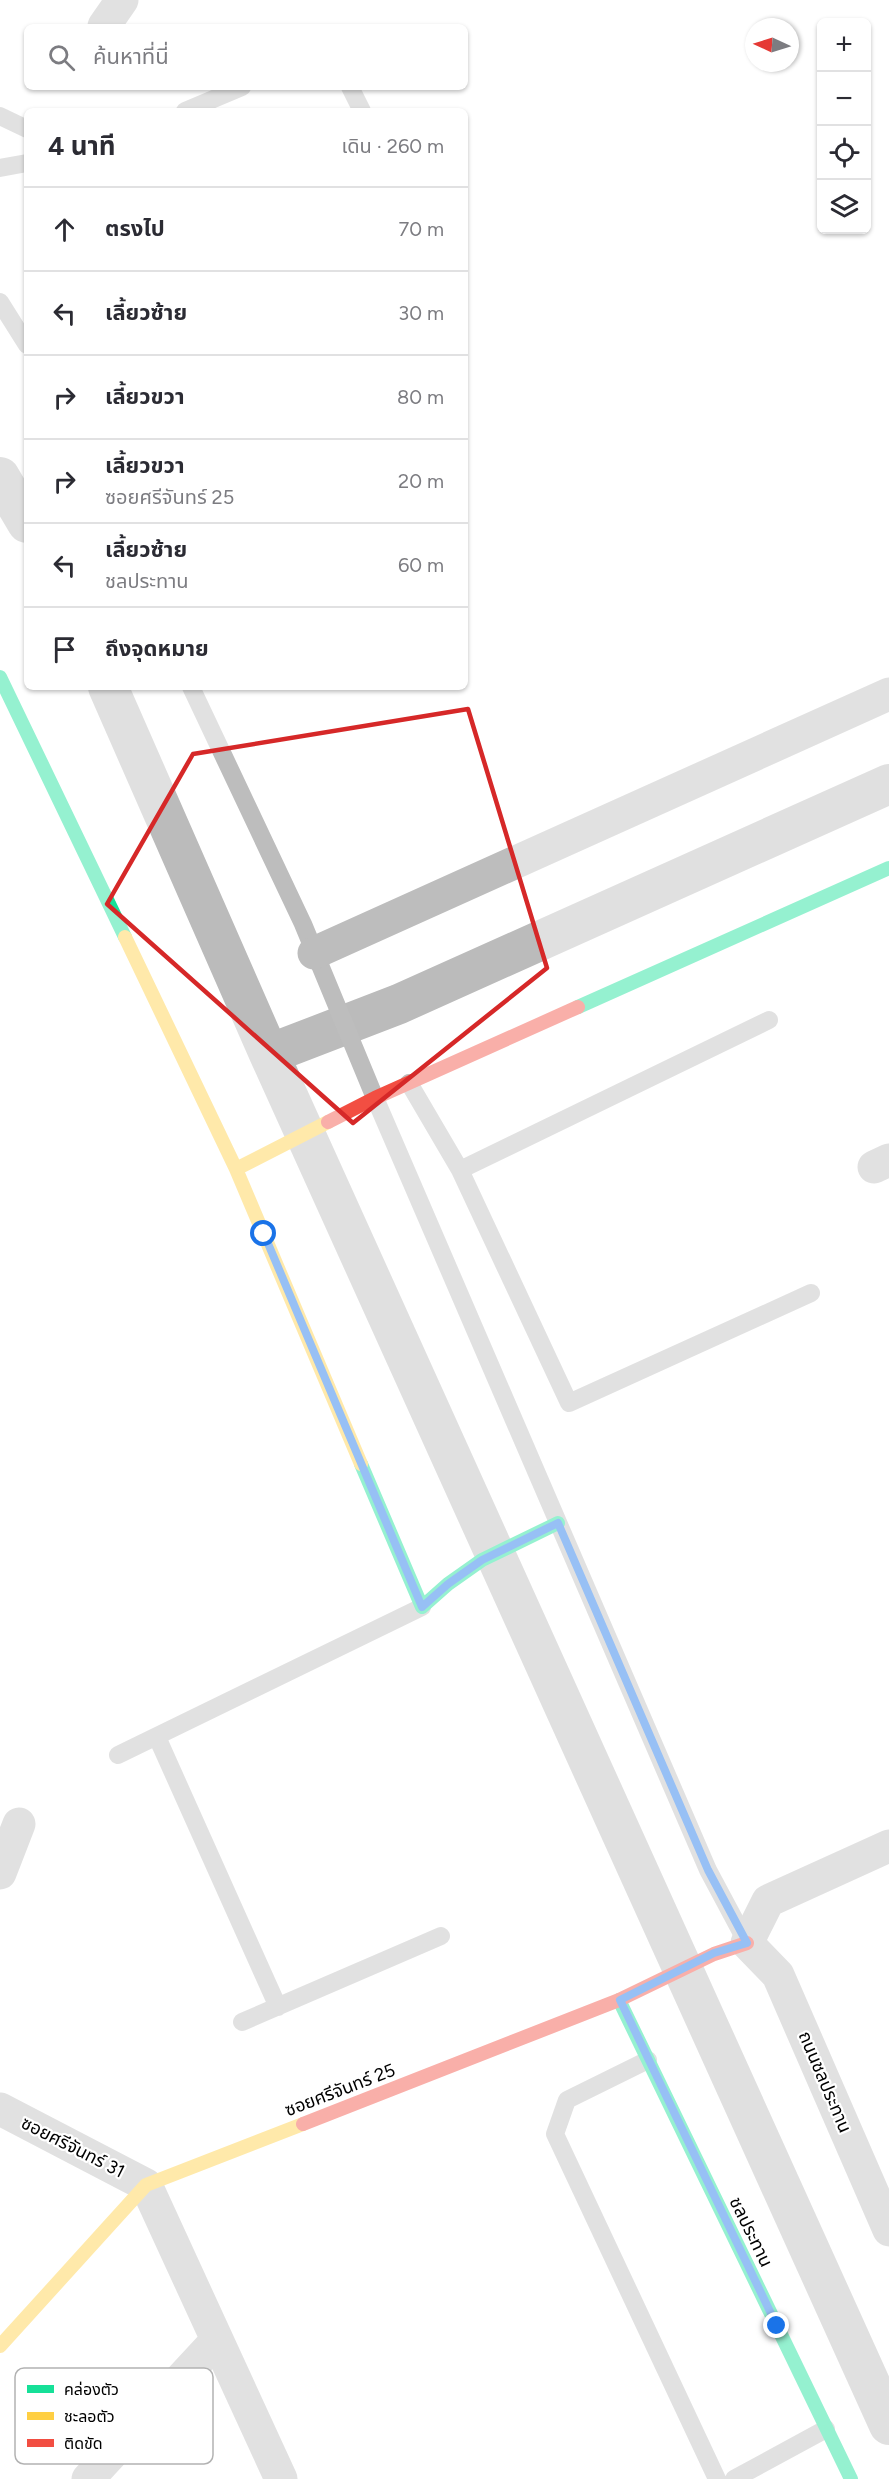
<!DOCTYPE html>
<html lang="th">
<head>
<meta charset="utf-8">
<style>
  body { margin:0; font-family:Figtree,"Noto Sans Thai",sans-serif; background:#f2f2f3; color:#2b2b33 }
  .controls { position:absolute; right:18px; top:18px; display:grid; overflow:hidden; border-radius:9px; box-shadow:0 2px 4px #0004 }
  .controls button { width:54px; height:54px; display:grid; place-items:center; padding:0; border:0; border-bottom:2px solid #e1e1e2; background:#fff; color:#2b2b33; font:30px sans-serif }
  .compass { position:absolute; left:745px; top:18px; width:54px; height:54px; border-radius:50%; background:#fff; box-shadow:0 2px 4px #0004; rotate:274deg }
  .stop { position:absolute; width:18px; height:18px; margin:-14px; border:4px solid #1a73e8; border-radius:50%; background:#fff }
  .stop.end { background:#1a73e8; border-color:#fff; box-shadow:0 2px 6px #0008 }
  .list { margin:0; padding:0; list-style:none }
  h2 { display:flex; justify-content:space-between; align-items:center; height:78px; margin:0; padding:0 24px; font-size:26px }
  h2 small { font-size:20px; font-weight:400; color:#7c7c81 }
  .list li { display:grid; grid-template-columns:39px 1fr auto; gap:18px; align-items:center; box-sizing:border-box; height:84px; padding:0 24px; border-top:2px solid #e1e1e2 }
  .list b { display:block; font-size:22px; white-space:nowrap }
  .list p { margin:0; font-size:20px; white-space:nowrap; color:#7c7c81 }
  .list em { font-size:20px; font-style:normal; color:#7c7c81 }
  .icon { flex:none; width:33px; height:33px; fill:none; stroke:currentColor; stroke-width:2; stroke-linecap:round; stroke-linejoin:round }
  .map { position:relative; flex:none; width:889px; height:2479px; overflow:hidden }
  .search { position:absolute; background:#fff; box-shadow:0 2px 4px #0004; left:24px; top:24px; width:444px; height:66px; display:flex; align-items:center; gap:15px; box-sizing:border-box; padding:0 21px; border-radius:9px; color:#7c7c81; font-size:22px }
  .panel { position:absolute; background:#fff; box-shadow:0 2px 4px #0004; left:24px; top:108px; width:444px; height:582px; border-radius:9px }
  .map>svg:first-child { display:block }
</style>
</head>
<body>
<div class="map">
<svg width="889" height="2479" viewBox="0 0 889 2479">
  <rect width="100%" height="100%" fill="#fff"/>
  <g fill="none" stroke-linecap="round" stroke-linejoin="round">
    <path stroke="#bbb" stroke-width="40" d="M0,477L27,523
      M108,687L269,1054L889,2425
      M269,1054L399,1004L889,784"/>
    <path stroke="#bdbdbd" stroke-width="18" d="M350,87L362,111
      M185,111L242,87
      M0,116L27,129
      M0,168L27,163
      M0,302L27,345
      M191,687L303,924L375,1098L708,1870L747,1943
      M409,1083L460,1170L769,1020
      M460,1170L569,1403L811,1293
      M157,1737L278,2007
      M118,1755L422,1607
      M242,2022L441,1936
      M648,2060L567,2100L555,2134L717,2479
      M734,2479L826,2429"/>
    <path stroke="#bdbdbd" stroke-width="33" d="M104,26L122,0
      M314,953L889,694
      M874,1167L889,1160
      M889,1846L768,1901L747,1943L778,1975L889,2230
      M0,1873L19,1824
      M0,2109L146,2185L281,2479
      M88,2479L217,2340"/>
    <path stroke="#16e098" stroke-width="14" d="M0,677L125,937
      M578,1007L889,868
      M361,1464L422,1607L448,1584L482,1560L558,1523
      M619,2000L851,2479"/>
    <path stroke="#ffcf43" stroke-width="14" d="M125,937L236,1169L328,1122
      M236,1169L361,1464
      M0,2346L146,2185L303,2124"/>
    <path stroke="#f24e42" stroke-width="14" d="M328,1122L375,1098L578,1007
      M303,2124L619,2000L714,1954L747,1943"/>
  </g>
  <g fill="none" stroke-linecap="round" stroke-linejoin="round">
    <path stroke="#1a73e8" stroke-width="8" d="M264,1234L422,1607L448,1584L482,1560L558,1523L708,1870L747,1943L714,1953L620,2000L777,2326"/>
  </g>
  <path d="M0 0H889V2479H0ZM468,709L547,968L353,1123L107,904L193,754Z" fill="#fff" fill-opacity=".55" fill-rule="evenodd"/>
  <path fill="none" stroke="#d62828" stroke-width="4.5" stroke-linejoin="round" d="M468,709L547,968L353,1123L107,904L193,754Z"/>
  <g text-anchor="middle" stroke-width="4.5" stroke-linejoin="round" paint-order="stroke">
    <g font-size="18" fill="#000" stroke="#fff">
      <text transform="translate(825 2082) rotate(67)" y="6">ถนนชลประทาน</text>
      <text transform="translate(340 2090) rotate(-21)" y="6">ซอยศรีจันทร์ 25</text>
      <text transform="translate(73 2147) rotate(27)" y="6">ซอยศรีจันทร์ 31</text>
      <text transform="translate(751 2232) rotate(64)" y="6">ชลประทาน</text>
    </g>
  </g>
  <rect x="15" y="2368" width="198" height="96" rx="9" fill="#fff" stroke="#b2b2b2" stroke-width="1.5"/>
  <rect x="27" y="2385" width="27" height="8" fill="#16e098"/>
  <rect x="27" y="2412" width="27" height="8" fill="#ffcf43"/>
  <rect x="27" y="2439" width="27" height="8" fill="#f24e42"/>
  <g font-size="16" fill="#000">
    <text x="64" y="2395">คล่องตัว</text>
    <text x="64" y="2422">ชะลอตัว</text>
    <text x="64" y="2449">ติดขัด</text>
  </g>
</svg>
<div class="controls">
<button>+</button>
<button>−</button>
<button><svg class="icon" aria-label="locate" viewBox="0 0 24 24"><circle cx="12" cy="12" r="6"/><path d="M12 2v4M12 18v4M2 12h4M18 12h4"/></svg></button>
<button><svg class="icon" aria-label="layers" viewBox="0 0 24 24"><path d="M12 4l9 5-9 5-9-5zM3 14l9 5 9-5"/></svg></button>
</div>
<svg class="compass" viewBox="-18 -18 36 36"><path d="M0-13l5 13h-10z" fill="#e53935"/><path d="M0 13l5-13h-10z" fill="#7c7c81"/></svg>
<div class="stop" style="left:264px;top:1234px"></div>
<div class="stop end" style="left:777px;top:2326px"></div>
<div class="search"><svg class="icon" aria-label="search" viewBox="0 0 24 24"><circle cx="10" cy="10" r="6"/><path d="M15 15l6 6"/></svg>ค้นหาที่นี่</div>
<section class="panel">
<h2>4 นาที<small>เดิน · 260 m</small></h2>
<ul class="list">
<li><svg class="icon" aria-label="ahead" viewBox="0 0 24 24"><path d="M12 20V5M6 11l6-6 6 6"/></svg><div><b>ตรงไป</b></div><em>70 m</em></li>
<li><svg class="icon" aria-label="left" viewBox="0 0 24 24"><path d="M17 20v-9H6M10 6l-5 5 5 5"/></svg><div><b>เลี้ยวซ้าย</b></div><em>30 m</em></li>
<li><svg class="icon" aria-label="right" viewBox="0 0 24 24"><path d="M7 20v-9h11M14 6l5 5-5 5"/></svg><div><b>เลี้ยวขวา</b></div><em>80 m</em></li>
<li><svg class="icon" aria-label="right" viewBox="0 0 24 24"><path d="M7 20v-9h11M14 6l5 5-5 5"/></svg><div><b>เลี้ยวขวา</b><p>ซอยศรีจันทร์ 25</p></div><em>20 m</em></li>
<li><svg class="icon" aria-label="left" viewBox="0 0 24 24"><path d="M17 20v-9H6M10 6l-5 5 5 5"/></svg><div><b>เลี้ยวซ้าย</b><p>ชลประทาน</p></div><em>60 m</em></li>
<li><svg class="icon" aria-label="arrive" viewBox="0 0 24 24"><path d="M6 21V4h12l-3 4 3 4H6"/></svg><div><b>ถึงจุดหมาย</b></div></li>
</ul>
</section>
</div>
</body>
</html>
